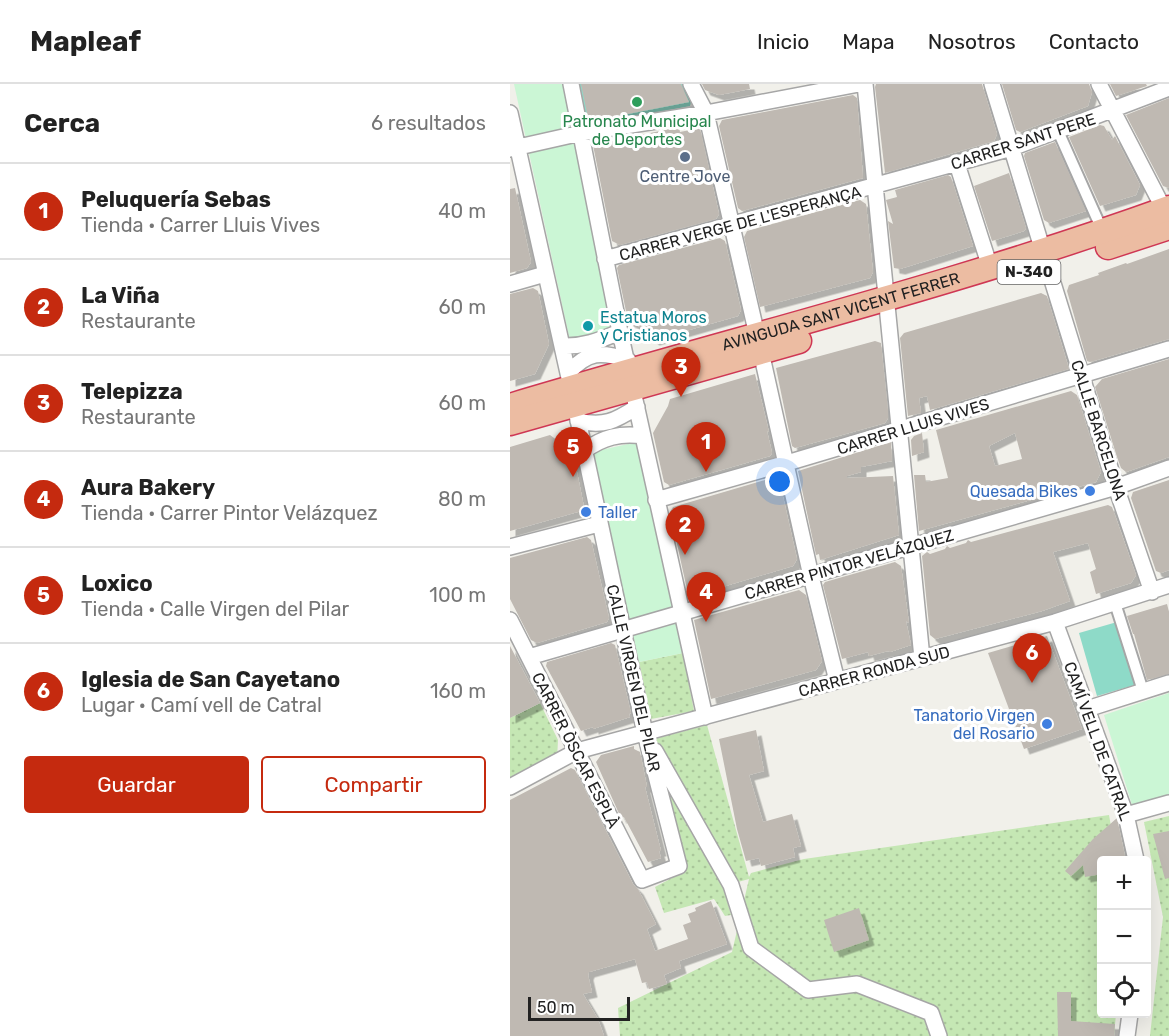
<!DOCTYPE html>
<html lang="es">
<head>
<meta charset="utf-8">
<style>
  body { margin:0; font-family:Rubik,sans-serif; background:#f6f6f6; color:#222 }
  .controls { position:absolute; right:18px; bottom:18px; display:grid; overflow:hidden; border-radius:6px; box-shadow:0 6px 24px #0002 }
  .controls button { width:54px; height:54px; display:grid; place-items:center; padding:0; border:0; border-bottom:2px solid #e0e0e0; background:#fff; color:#222; font:30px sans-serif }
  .scale { position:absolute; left:18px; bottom:15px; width:102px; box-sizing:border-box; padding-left:6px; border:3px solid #222; border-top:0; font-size:16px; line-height:21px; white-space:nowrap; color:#222; -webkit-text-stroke:4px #fff; paint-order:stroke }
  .you { position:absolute; left:270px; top:398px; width:21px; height:21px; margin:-15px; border:4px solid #fff; border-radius:50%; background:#1a73e8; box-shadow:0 0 0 9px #1a73e833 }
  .badge { display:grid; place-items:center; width:39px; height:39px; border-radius:50%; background:#c52a0f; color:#fff; font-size:20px; font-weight:700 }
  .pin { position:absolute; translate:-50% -50px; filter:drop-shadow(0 2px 3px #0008) }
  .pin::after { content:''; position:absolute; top:32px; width:21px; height:18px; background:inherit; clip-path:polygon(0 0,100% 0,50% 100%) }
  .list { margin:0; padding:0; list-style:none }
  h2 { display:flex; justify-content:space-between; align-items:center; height:78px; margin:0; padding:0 24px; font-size:26px }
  h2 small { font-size:20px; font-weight:400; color:#767676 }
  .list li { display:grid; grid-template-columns:39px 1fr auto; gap:18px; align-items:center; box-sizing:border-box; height:96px; padding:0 24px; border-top:2px solid #e0e0e0 }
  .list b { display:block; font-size:22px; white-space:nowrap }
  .list p { margin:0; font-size:20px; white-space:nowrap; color:#767676 }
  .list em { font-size:20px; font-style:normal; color:#767676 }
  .actions { display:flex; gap:12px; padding:18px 24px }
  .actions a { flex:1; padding:14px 0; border:2px solid #c52a0f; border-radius:6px; text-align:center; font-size:21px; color:#c52a0f }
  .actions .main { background:#c52a0f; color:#fff }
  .icon { flex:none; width:33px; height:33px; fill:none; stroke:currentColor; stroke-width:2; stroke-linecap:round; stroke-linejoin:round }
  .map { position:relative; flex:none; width:659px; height:952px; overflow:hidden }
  header { display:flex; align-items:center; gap:36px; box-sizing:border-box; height:84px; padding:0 30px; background:#fff; border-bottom:2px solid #e0e0e0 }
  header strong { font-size:28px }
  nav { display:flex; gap:33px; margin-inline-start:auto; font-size:21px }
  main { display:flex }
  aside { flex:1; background:#fff }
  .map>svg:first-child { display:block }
</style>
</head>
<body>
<header>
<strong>Mapleaf</strong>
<nav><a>Inicio</a><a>Mapa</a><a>Nosotros</a><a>Contacto</a></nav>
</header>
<main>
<aside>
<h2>Cerca<small>6 resultados</small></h2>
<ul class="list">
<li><span class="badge">1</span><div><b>Peluquería Sebas</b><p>Tienda · Carrer Lluis Vives</p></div><em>40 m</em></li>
<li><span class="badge">2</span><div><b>La Viña</b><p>Restaurante</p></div><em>60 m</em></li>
<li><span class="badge">3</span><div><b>Telepizza</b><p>Restaurante</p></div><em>60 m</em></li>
<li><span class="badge">4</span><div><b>Aura Bakery</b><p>Tienda · Carrer Pintor Velázquez</p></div><em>80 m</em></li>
<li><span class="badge">5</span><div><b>Loxico</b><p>Tienda · Calle Virgen del Pilar</p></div><em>100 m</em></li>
<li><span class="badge">6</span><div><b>Iglesia de San Cayetano</b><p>Lugar · Camí vell de Catral</p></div><em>160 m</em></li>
</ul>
<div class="actions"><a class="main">Guardar</a><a>Compartir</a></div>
</aside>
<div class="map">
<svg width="659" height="952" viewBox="0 0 659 952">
  <defs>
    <pattern id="grass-dots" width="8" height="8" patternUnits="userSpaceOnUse" patternTransform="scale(1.5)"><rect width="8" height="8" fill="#c5e7b4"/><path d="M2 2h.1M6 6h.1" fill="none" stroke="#a9c69a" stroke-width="1.8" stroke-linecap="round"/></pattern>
    <filter id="shadow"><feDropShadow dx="5.5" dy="5.5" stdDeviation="0" flood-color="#0004"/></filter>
  </defs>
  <rect width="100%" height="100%" fill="#f1f0ea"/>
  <path fill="url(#grass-dots)" d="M173,569L184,627L141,635L129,578Z
    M30,619L48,656L47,676L0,698V634Z
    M197,641L239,793L241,789L294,775L599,731L607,776H592V930H606L604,952H110L108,924L222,868L239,795L228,798L144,655Z
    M148,684L213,802L221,831L215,832L204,815L154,829L145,803L175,787Z
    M659,732V952H640L653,833L634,738Z"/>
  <path fill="#cbf6d5" d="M4,0H55L107,247L60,257Z
    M127,358L173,569L129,578L82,368Z
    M659,609V713L623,724L594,631Z"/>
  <path fill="#8edac8" d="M69,0H174L182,14L180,22L77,42Z
    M607,538L625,601L587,612L569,549Z"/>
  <path fill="#bfb9b2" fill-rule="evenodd" filter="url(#shadow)" d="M71,0H171L179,18L82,37L78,34Z
    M192,0H239L240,5L209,11L195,6Z
    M366,0H472L487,50L484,57L375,89L365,3Z
    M492,0H579L582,8L578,22L510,48L506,46Z
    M600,0H636L637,2L606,12Z
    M343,11L347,14L353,94L232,127L228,124L209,42L212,36Z
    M659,14V104L653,102L616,31Z
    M590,41L594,42L602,56L605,52L630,101L626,111L590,122L559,53Z
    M169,43L170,48L190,44L209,130L206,135L110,161L102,157L83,61Z
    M545,58L576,127L539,139L534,136L514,72L515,69Z
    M499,89L516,144L514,147L482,157L464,102Z
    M438,91L441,93L463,162L390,185L384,184L378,137L383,140L376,116L387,113L385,106Z
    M5,104L21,178L17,184L0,189V105Z
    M350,116L356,120L363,188L360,194L250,223L234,153L237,147Z
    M210,154L215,157L231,226L228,232L144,256L130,243L118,237L107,184L109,181Z
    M659,165V255L580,278L577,277L557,207L559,201L589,191L588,189L616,179L617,180Z
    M23,204L28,207L39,260L25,290L0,297V210Z
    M531,209L537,212L559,285L420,326L417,312L409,314L411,329L398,332L390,254L394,249Z
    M365,257L371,259L378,326V334L375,339L285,364L282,362L266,284Z
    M659,275V373L616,388L611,384L607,373L585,303L592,295Z
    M245,290L259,348L257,347L262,369L260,372L159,401L154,398L143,349L158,322L160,315Z
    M561,307L567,311L591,388L586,398L409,447L404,391H415L416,398L438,394L426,346ZM505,349L512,375L485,382L479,362Z
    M412,349L414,368L402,372L401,356L404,352Z
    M40,351L63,368L74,423L71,427L0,447V363Z
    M381,358L382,377L351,383V388L337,392V394L383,392L389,451L310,476L309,470L306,471L288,387Z
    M265,393L269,395L287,475L283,482L182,512L178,510L160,428L163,423Z
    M659,396V486L651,489L646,487L621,414L623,408Z
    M598,421L602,423L626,491L621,499L586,510L580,488L586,485L578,459L543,468L560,517L532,527L425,555L420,551L412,472L417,468L420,470L435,465L437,462L440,464L456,459L458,456L461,458Z
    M77,453L81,456L99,534L97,538L27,559L21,556L0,515V474Z
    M385,478L391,482L399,539L396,537L401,561L380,568L378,567L359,572L358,568L332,575L313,501L315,498Z
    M289,506L296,511L312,577L306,586L201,615L184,536Z
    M657,520L659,528V590L637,596L624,550H623L617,532Z
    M537,552L572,645L514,665L478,569Z
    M101,559L105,561L121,629L119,630L120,633L83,645V643L71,647L36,582L37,578Z
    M0,562L30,619L0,634Z
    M246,646L254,687L239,691L253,738L282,730L291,762L283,764L285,773L251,782L249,774L236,777L227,745L209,655Z
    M124,662V665L130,668L137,703H135L151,767H149L151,774L138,778L114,733L111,734L86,678L91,671Z
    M61,684L65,686L123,800L128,805L146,840L137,845L145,867L178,855L173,841L181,838L178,830L186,827L185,824L201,817L217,860L169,877L171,884L154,891L157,900L139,905L137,898L132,899L125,875L79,888L78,891L82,908L73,910L88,935L94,952H0V716Z
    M607,734L616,777H591V790L575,793L573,781L561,792L555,787L583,755Z
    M659,747V794L655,795L643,750Z
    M349,824L359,856L324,868L314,836Z
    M547,908H561V937L605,940L604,952H548Z"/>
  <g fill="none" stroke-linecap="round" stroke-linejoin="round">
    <g stroke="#a6a6a6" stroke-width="14">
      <path id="pedestrian" d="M548,47L593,148
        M605,519L633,607"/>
    </g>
    <g stroke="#a6a6a6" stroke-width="18">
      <path id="minor" d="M61,0L110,248L195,633
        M181,0L196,29L247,251
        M355,0L412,574
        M482,0L533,167
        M589,0L658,133
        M0,29L58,289L135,649L169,782L132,796L0,536
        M0,65L71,49L196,29L349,0
        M447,80L480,183
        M95,175L502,64L659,4
        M538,183L606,403L642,508
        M0,200L35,190
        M52,262C74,263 90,256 110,248
        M251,268L301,492L327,597
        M58,289C78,267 91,267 118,276
        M68,337C94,343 105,337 127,323
        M74,367C93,353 110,349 133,352
        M146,416L277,379L659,265
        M0,463L89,440
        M545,538L616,731L626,776
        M19,573L606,403L659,384
        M577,625L659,599
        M145,667L221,801L241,864L298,906L347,900L421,929L429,952
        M0,703L67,667L545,538L659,501
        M616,731L659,719
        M617,952L620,930"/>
    </g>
    <g stroke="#cf3754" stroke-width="27">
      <g id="trunk">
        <path d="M598,163L659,143"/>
        <path id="s1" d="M0,322C220,256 443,202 659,124"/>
        <path d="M0,339L289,257"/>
      </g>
    </g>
    <use href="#pedestrian" stroke="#fff" stroke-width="10"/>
    <use href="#minor" stroke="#fff" stroke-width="15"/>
    <use href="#trunk" stroke="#ecbca2" stroke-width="24"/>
  </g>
  <circle fill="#2e9e5b" stroke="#fff" stroke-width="2" cx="127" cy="18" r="6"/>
  <circle fill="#5c6f8a" stroke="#fff" stroke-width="2" cx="175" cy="73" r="6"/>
  <circle fill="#0f9aa8" stroke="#fff" stroke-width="2" cx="78" cy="242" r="6"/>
  <g fill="#3f7fe0" stroke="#fff" stroke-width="2">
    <circle cx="580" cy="407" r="6"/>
    <circle cx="76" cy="428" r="6"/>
    <circle cx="537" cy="640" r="6"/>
  </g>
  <g text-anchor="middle" stroke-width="6" stroke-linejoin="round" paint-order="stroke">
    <rect fill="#fff" stroke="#646464" stroke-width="1.5" x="487.5" y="176" width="63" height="24" rx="4.5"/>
    <g font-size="15" font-weight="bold" fill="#222">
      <text x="519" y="193">N-340</text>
    </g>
    <g font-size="16" fill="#27864d" stroke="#fff">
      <text x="127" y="43">Patronato Municipal<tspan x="127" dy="18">de Deportes</tspan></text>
    </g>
    <g font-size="16" fill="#222" stroke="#fff">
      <text transform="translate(513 57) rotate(-18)" y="6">CARRER SANT PERE</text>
      <text transform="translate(230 139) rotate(-15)" y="6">CARRER VERGE DE L'ESPERANÇA</text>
      <text dy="6" stroke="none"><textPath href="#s1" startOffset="344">AVINGUDA SANT VICENT FERRER</textPath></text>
      <text transform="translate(403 342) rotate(-17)" y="6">CARRER LLUIS VIVES</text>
      <text transform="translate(589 346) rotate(72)" y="6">CALLE BARCELONA</text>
      <text transform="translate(339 480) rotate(-16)" y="6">CARRER PINTOR VELÁZQUEZ</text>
      <text transform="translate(364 587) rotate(-15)" y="6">CARRER RONDA SUD</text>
      <text transform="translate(124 594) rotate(77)" y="6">CALLE VIRGEN DEL PILAR</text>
      <text transform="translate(588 657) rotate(70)" y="6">CAMÍ VELL DE CATRAL</text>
      <text transform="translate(66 666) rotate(63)" y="6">CARRER ÒSCAR ESPLÀ</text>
    </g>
    <g font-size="16" fill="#4e5e75" stroke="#fff">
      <text x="175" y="98">Centre Jove</text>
    </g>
    <g font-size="16" fill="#0d838f" stroke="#fff" text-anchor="start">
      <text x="90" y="239">Estatua Moros<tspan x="90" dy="18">y Cristianos</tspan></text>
    </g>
    <g font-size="16" fill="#366cbe" stroke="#fff" text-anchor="end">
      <text x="568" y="413">Quesada Bikes</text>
      <text x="88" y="434" text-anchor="start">Taller</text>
      <text x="525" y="637">Tanatorio Virgen<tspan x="525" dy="18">del Rosario</tspan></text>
    </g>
  </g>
</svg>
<div class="controls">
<button>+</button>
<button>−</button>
<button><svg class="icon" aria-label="locate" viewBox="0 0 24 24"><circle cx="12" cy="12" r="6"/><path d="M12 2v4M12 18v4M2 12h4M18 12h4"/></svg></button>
</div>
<div class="scale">50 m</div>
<div class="you"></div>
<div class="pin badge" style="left:196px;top:388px">1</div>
<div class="pin badge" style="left:175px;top:471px">2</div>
<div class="pin badge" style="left:171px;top:313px">3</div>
<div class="pin badge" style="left:196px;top:538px">4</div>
<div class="pin badge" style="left:63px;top:393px">5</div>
<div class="pin badge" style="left:522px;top:599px">6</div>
</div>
</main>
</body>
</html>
